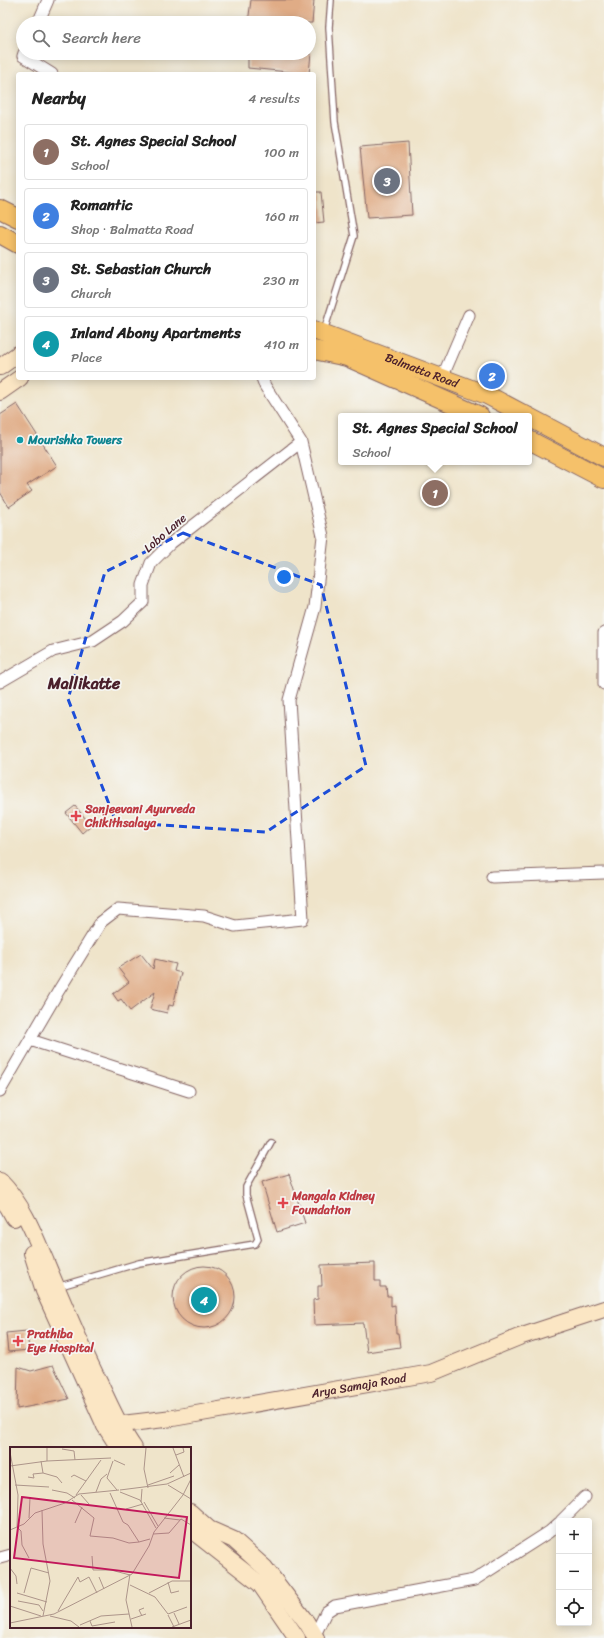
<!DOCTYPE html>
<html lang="en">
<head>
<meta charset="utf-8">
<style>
  body { margin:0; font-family:Sriracha,sans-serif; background:#f6f6f6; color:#222 }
  .controls { position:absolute; right:12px; bottom:12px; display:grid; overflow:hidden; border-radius:4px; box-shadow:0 2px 10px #0003 }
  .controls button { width:36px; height:36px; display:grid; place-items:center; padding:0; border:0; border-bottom:1px solid #e0e0e0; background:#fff; color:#222; font:20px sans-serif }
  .you { position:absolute; left:284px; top:577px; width:14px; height:14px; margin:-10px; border:3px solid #fff; border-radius:50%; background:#1a73e8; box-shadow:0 0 0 6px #1a73e833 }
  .badge { display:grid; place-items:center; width:26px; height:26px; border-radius:50%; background:#0b8043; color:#fff; font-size:13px; font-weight:700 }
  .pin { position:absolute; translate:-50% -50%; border:2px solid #fff; box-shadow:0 1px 4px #0006 }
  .popup { position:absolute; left:338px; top:413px; width:194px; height:52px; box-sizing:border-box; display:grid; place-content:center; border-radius:4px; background:#fff; filter:drop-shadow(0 1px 3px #0005); font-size:13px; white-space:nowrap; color:#767676 }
  .popup b { font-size:15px; color:#222 }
  .popup::after { content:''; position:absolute; left:50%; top:100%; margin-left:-8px; border:8px solid transparent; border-top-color:#fff }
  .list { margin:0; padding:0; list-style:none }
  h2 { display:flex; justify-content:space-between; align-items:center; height:52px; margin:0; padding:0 16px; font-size:17px }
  h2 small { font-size:13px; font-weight:400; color:#767676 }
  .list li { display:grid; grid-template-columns:26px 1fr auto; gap:12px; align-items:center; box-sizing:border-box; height:56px; margin:0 8px 8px; padding:0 8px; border:1px solid #e0e0e0; border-radius:4px }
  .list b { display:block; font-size:15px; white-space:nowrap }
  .list p { margin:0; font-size:13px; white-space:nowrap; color:#767676 }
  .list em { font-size:13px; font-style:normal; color:#767676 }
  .icon { flex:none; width:22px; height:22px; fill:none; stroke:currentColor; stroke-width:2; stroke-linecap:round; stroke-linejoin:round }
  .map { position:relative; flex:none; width:604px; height:1638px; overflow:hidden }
  .search { position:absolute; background:#fff; box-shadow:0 2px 10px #0003; left:16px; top:16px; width:300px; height:44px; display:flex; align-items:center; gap:10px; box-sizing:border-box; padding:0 14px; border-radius:22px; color:#767676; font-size:15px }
  .panel { position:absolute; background:#fff; box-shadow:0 2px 10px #0003; left:16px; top:72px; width:300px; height:308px; border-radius:4px }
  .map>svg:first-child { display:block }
</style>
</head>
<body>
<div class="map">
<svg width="604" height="1638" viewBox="0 0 604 1638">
  <rect width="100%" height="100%" fill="#f6f6f2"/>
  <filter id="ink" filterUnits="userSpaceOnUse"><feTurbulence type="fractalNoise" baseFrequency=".025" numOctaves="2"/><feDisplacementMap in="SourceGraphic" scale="8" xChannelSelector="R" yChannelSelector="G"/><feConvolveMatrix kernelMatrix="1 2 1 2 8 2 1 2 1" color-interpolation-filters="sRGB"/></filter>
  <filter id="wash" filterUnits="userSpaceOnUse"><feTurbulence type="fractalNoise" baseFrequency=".012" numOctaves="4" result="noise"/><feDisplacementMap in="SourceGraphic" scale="16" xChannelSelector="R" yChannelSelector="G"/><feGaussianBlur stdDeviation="0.9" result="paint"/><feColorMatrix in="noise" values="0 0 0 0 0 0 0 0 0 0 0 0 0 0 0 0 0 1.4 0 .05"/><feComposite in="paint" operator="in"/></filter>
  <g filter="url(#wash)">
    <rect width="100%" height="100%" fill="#efe4ca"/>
    <g id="blocks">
      <path fill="#e0ac86" d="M251,0H314L312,23H248Z
        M248,53H311L309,74L248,68Z
        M408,143L412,215L367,218L360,147Z
        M314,192H321L324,222L314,223Z
        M17,404L57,466L27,485L32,491L9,507L0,492V415Z
        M75,806L91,825L82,833L66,813Z
        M141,954L153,969L155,959L176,964L174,971L181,973L173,1006L169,1005L167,1013L150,1009L155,992L130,1011L121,999L118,1001L113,994L129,982L118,968Z
        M289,1174L305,1223L277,1232L262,1182Z
        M375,1263V1281H380V1287H386L387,1296H391V1306L395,1305L396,1333H398L400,1347L367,1352L363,1323L314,1325L313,1300L318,1299V1286H322L321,1265Z
        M173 1297a31 31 0 1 1 62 0a31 31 0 1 1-62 0Z
        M27,1331L29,1350L8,1352L6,1333Z
        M53,1365L69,1399L17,1409L18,1367L31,1371Z"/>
    </g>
  </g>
  <g filter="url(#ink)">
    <use href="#blocks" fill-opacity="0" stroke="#846463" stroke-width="1"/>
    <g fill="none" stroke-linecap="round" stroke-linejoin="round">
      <g stroke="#846463" stroke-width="8">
        <path id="lane" d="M324,331L354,236L335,122L329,27L331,0
          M57,1287L139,1263L255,1244L258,1239L246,1195V1187L271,1142"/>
      </g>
      <g stroke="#846463" stroke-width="13">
        <path id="street" d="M38,23L48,0
          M24,53L23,56L52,74
          M442,378L469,315
          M604,633V684
          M0,682L53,651L93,641L123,621L143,602V585L151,563L171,543L301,442L265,386L262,378
          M492,877L604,873
          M30,1040L189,1091
          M0,1091L59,990L101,922L118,909L204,916L235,926L303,919L289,700L315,607L323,536L301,442
          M561,1521L585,1497
          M0,1558L11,1555
          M315,1635L326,1612L335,1606L474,1580L549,1532L559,1523"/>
      </g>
      <g stroke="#846463" stroke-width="18">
        <g id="secondary">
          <path d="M0,367L18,354"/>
          <path d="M0,392L20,378"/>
          <path d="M0,1181C22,1203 34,1233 46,1262C63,1303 80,1344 100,1384C110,1405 120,1429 134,1448"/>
          <path d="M0,1197L8,1207L14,1218"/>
          <path d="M32,1253L44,1291L105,1426L119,1448"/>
          <path id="s1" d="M105,1426L173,1418L431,1373L519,1337L604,1309"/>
          <path d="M190,1512L209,1529L234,1540L265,1568L307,1623L316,1638"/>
          <path d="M190,1529L260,1584L297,1638"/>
        </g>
      </g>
      <g stroke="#846463" stroke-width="20">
        <g id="primary">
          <path d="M0,209L18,218"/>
          <path d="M0,234L18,244"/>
          <path id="s2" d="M314,330L487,395L527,416"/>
          <path d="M314,350L347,357L480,416"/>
          <path d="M529,417L604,457"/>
          <path d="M529,440L604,479"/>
        </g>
      </g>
      <use href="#lane" stroke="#fff" stroke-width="5.5"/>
      <use href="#street" stroke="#fff" stroke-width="11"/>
      <use href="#secondary" stroke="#fbe6c4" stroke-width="16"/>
      <use href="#primary" stroke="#f5c16b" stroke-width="18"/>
    </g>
  </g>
  <path fill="none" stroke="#1d4ed8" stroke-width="3" stroke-dasharray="8 5" stroke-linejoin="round" d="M183,533L321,585L366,766L266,832L116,822L68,699L105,572Z"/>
  <circle fill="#0f9aa8" stroke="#f6f6f2" stroke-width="1.5" cx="20" cy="440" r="4"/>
  <g fill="#e0444e" stroke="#f6f6f2" stroke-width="1.5">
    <path d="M74 810h4v4h4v4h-4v4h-4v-4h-4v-4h4z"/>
    <path d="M281 1197h4v4h4v4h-4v4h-4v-4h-4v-4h4z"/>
    <path d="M16 1335h4v4h4v4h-4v4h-4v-4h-4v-4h4z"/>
  </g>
  <g text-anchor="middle" stroke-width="3.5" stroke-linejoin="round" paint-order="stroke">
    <g font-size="12" fill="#4a1f2b" stroke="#f6f6f2">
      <text dy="4" stroke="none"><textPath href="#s2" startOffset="115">Balmatta Road</textPath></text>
      <text transform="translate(165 533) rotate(-41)" y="4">Lobo Lane</text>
      <text dy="4" stroke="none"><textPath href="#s1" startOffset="257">Arya Samaja Road</textPath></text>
    </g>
    <g font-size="12" font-weight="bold" fill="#0d838f" stroke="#f6f6f2" text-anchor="start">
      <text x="28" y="444">Mourishka Towers</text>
    </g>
    <g font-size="12" font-weight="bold" fill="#be3a42" stroke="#f6f6f2" text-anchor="start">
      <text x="85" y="813">Sanjeevani Ayurveda<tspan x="85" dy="14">Chikithsalaya</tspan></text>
      <text x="292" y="1200">Mangala Kidney<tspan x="292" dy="14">Foundation</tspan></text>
      <text x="27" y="1338">Prathiba<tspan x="27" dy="14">Eye Hospital</tspan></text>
    </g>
    <g font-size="16" font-weight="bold" fill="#4a1f2b" stroke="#f6f6f2">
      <text x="84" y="689">Mallikatte</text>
    </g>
  </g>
  <g transform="translate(10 1447)">
    <rect width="181" height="181" fill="#efe4ca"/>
    <path fill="none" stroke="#ad958a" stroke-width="1" d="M37,1V14M136,1L134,22L138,41M163,1L174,30M52,2L64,4L65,13M0,5L8,48L7,80L11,84L12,98L19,111M166,8L174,5L173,1M104,13L115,18M31,14L33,26L47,30L52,36M103,14L97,31L107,43M0,19L37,14L101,11M160,26L169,18M18,30L24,31L23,27L33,26M61,30L64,28L76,34M5,38L39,40M138,38L164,29M158,38L181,52M42,43L57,46L65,51M110,43L157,37L181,26M86,45L91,32L97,27M110,45L130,53L146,81M100,46L113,75L118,78L129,95L140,92M66,48L91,13M71,48L79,57M62,53L84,71L80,89L103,91L119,96L129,95M131,55L132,42M134,55L148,79M116,62L133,57M32,63L33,97L40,134L33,169M19,71L20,51M154,71L170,73M65,76L72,60M0,83L14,77L25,66L55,56L69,47L109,43M143,87L159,86L171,72L181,78M82,109L83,123H101L120,128M0,121L6,129L7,137M120,127L116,153L122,180M89,130L94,142M158,135L161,146L169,144M120,138L145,150L158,167L177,160M7,146L37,155M14,146L21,121L39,126M139,146L162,134H181M8,154L29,158L33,164M0,159L31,169M48,164L68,130L70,135L79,130L87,146M164,166L169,177M158,168L164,180M40,169L61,174L69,180M132,169L129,163L134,161M121,172L136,167M80,174L82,179L105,175M0,176L44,167L122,127L139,99L144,85L173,48L181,32M70,178L91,169L119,167M162,180L181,173"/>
    <path fill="#c2185b" fill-opacity="0.15" stroke="#c2185b" stroke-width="2" d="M12,50L177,70L169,131L4,111Z"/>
    <rect width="181" height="181" fill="none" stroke="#4a1f2b" stroke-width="2"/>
  </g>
</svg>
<div class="controls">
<button>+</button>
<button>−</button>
<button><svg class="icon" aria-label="locate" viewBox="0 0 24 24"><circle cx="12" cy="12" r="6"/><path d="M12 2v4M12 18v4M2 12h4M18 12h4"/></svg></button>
</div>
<div class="you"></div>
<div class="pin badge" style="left:435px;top:493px;background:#8d6e63">1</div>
<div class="popup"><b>St. Agnes Special School</b>School</div>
<div class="pin badge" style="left:492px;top:376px;background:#3f7fe0">2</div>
<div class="pin badge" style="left:387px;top:181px;background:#6b7280">3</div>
<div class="pin badge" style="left:204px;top:1300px;background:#0f9aa8">4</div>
<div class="search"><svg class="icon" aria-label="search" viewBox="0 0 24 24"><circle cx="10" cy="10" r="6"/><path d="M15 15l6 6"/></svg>Search here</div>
<section class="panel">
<h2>Nearby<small>4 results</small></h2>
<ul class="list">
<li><span class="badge" style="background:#8d6e63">1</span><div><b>St. Agnes Special School</b><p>School</p></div><em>100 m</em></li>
<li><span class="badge" style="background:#3f7fe0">2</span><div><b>Romantic</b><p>Shop · Balmatta Road</p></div><em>160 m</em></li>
<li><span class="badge" style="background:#6b7280">3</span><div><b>St. Sebastian Church</b><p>Church</p></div><em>230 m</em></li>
<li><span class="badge" style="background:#0f9aa8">4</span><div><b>Inland Abony Apartments</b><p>Place</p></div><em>410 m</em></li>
</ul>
</section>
</div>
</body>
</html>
